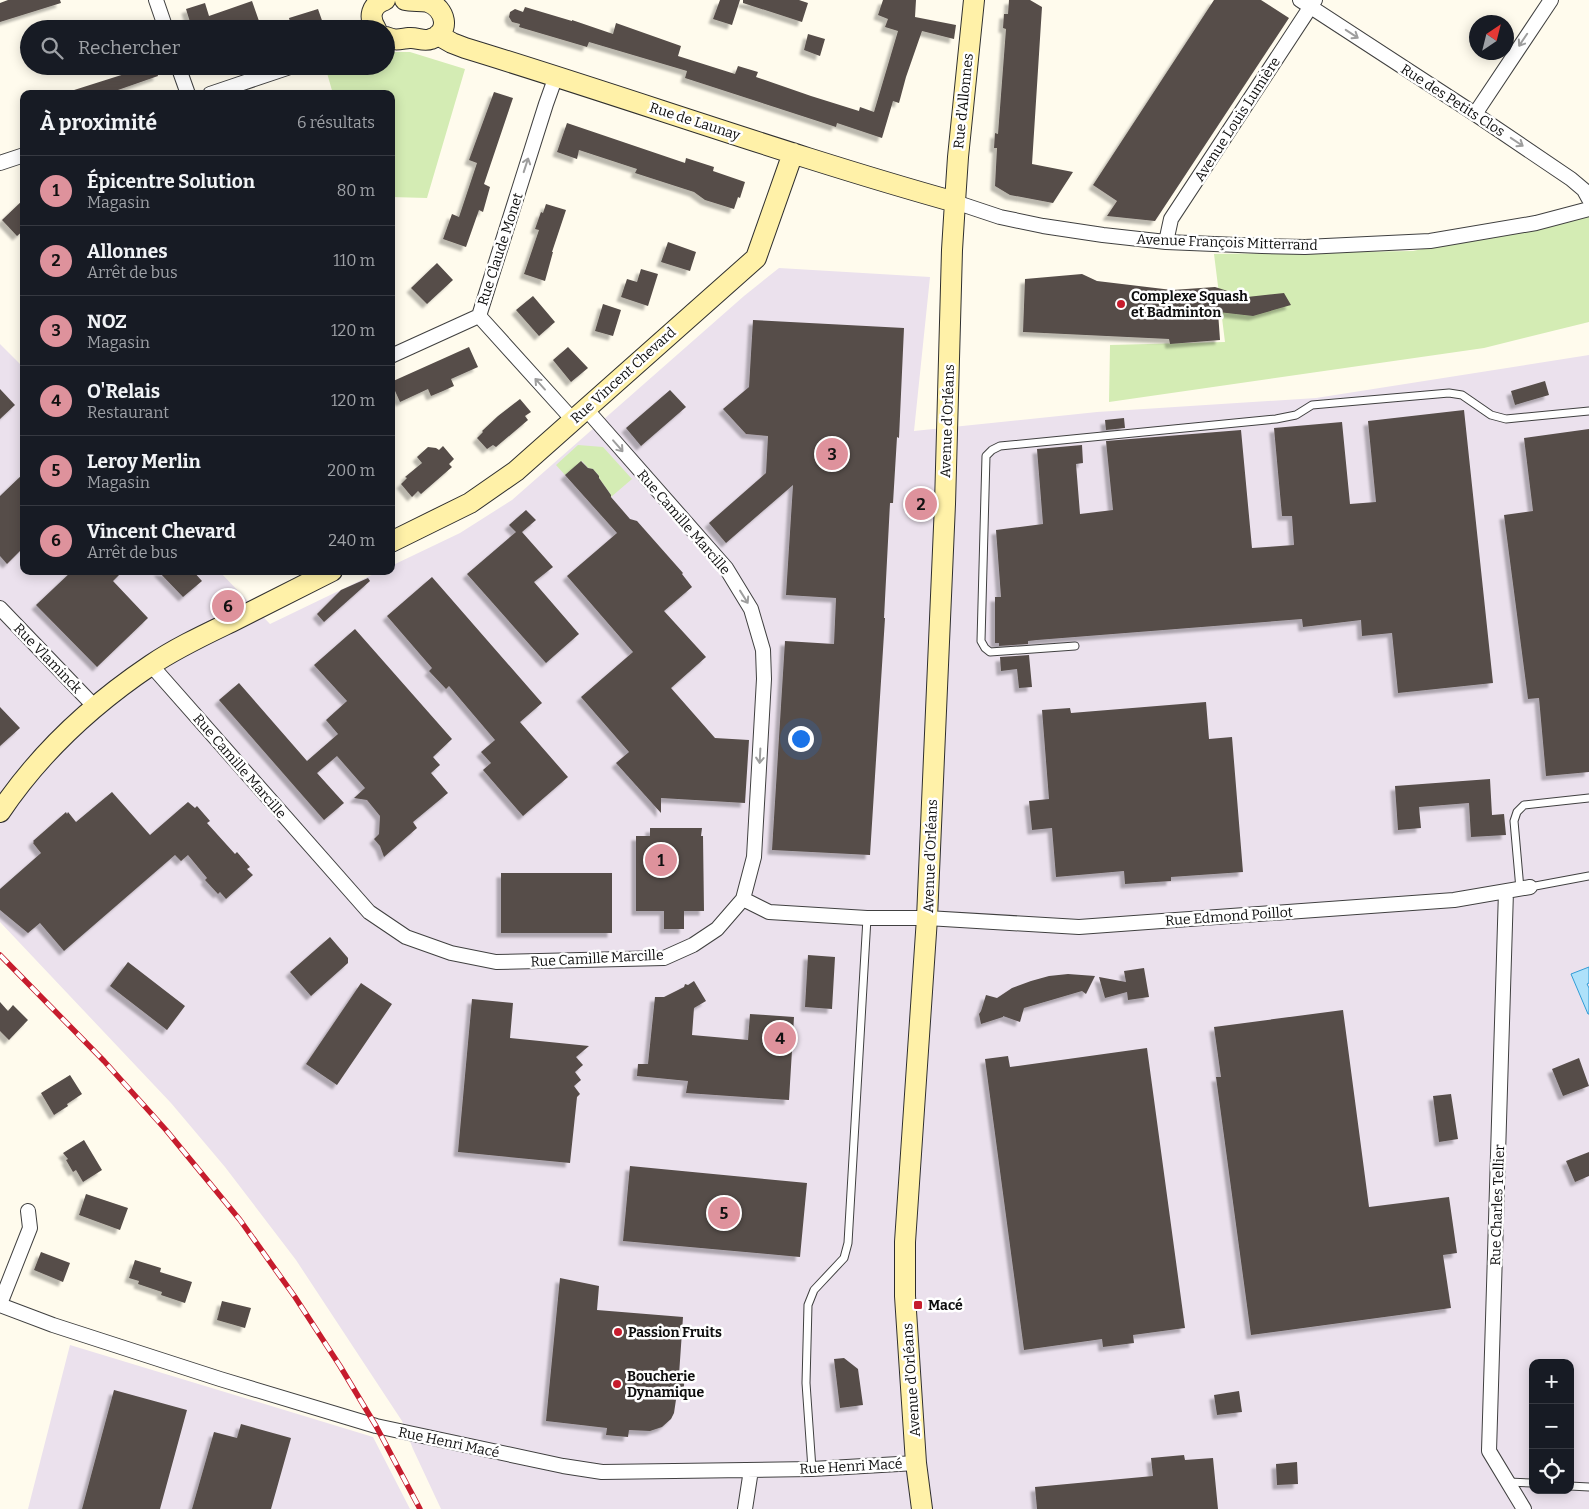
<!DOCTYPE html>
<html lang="fr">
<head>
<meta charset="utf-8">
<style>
  body { margin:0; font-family:Bitter,serif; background:#242831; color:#f1f3f6 }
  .controls { position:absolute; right:15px; bottom:15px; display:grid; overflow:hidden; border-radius:10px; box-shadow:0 2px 12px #0003 }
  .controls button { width:45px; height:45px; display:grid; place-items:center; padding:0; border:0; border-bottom:1px solid #363941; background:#171b24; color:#f1f3f6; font:25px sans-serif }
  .compass { position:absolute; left:1469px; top:15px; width:45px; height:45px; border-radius:50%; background:#171b24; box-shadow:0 2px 12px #0003; rotate:35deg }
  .you { position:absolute; left:800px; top:738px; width:18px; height:18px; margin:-12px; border:4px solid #fff; border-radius:50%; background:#1a73e8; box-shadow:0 0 0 8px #1a73e833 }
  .badge { display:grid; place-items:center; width:32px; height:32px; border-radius:50%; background:#de929c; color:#111; font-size:16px; font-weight:700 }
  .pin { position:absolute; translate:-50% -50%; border:2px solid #fff; box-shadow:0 1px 5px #0006 }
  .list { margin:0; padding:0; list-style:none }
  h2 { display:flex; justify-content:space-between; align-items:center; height:65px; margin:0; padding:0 20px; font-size:21px }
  h2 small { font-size:16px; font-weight:400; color:#9ea1a6 }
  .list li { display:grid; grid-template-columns:32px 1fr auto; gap:15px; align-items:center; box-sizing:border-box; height:70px; padding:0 20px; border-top:1px solid #363941 }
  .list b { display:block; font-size:19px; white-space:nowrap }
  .list p { margin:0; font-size:16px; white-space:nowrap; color:#9ea1a6 }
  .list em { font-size:16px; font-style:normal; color:#9ea1a6 }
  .icon { flex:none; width:28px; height:28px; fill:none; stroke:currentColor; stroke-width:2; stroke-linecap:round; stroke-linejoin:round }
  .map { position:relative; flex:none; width:1589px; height:1509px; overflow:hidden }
  .search { position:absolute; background:#171b24; box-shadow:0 2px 12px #0003; left:20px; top:20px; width:375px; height:55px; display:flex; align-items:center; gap:12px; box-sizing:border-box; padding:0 18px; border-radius:28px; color:#9ea1a6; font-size:19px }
  .panel { position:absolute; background:#171b24; box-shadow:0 2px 12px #0003; left:20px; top:90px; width:375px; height:485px; border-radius:10px }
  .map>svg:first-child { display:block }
</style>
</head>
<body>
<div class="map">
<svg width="1589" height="1509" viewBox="0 0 1589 1509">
  <defs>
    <filter id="shadow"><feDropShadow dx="-4.5" dy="4.5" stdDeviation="1" flood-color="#0004"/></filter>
  </defs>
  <rect width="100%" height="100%" fill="#fffbed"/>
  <path fill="#ebe1ed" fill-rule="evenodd" d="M779,268L930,277L914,431L1097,412L1316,398L1589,355V1509H441L413,1449L402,1421L296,1260L225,1167L171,1103L0,922V344L24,368V571H219L270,624L380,571H391V566L460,533L512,500L744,296ZM1533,1363H1570V1490H1533Z
    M70,1345L373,1437L410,1509H28Z"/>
  <path fill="#d4ecb4" d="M394,52H410L465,69L427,198L391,197V94H333L327,73L343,66H386V53Z
    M1589,214V322L1484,348L1109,402L1110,345L1225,342L1214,254L1413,251Z
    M578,445L603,447L632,479L611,497V495L599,478V476L593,469L588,468L582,461L565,475L556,465Z"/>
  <path fill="#aee1fa" stroke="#319cd6" d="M1589,967V983L1587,984L1589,988V1014H1588L1571,974Z"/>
  <path fill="#564d49" filter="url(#shadow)" d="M8,0H60L61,3L0,22V3Z
    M720,0H740L732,25L713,19Z
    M743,0H799L808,3L802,22L743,3Z
    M883,0H916L915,17L956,25L954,39L922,31L906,77L899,103L893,101L882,138L837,123L836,127L685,78L687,71L589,42L587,47L519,27L520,24L512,22L509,17L510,12L515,9L523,12L525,7L572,21V20L613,34L616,23L681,46L678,56L735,74L738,66L758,72L756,77L811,96L859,111L860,107L874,112L898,31L885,27L888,19L878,15Z
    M1009,0H1030L1042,7L1032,164L1073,172L1053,203L1010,195L995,186L997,148H994L995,133L998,134L1006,29L1003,28L1004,14H1008Z
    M1214,0H1261L1289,18L1155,221L1107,216L1117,201L1093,185Z
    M252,1L259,21L234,29H177V26L190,22L186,9L205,3L209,16Z
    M318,9L325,29H292L289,18Z
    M808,34L825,39L820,56L804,50Z
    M133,66H155L158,76L118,90L119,94H72L71,91L134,71Z
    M494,92L513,98L484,184L490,187L483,212L479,210L466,247L443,239L452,214L459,217L477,163L469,160Z
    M567,123L685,163L686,158L714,167L713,171L745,182L740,198L738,197L734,209L705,200L694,192L635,173L637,169L579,150L577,159L557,152Z
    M24,199V230L17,236L2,220Z
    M546,204L566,210L552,252H553L545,281L524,274L539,230L535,229L541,212L543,213Z
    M668,242L696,252L690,271L661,262Z
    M437,263L453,280L427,304L411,288Z
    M641,269L658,274L648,306L621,297L627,279L637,282Z
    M1082,274L1097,281L1172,290L1215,287L1247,297L1284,293L1291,305L1253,316L1218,312L1220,340L1170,344L1169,339L1023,332L1025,279Z
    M533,296L555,322L539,336L516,310Z
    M603,304L621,310L613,336L595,331Z
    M753,320L904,328L899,438L897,437L893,503H890L884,618H885L870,855L772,850L785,641L834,644L836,598L786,595L793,485L726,543L709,523L766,473L768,436L746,434L723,409L749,387Z
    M469,347L478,367L451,379L454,386L443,391L431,396L428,389L400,402L391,382Z
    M568,347L588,368L571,382L553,360Z
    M1545,381L1549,395L1515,405L1511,391Z
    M0,389L15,405L0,419Z
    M670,390L686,407L641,446L626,428Z
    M520,399L531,412L525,416L528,420L496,447L493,445L487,449L477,438L483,432L482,431L498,416Z
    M1464,410L1493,683L1398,693L1392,633L1362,636L1361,620L1303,627L1302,619L1037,640L1028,641V644L999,646V643H995V597H1001L996,530L1043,524L1037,449L1082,445L1083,463L1076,464L1080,514L1113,510L1106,441L1241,430L1252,548L1294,545L1292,516H1282L1274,428L1342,422L1350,504L1376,502L1368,421Z
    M1124,418L1125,428L1106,430L1105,420Z
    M1589,429V772L1546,776L1539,698L1528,699L1504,515L1533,511L1524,438Z
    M443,446L454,459L449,464L452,467L421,494L418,491L412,497L401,484L407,478L405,477L422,463L417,457L428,447L436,448L439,450Z
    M581,461L588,468L593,469L599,476V478L611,495V497L630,519L637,521L683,573L682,574L692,587L664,611L706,657L671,688L715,738L749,740L745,803L661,798V813L616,763L629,752L581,697L633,652L567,576L617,533L565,475Z
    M24,473V547L7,564L0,556V496Z
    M526,510L536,520L522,532L553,567L534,582L579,634L546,663L467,574L516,532L509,525Z
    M72,571H123L113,581L148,618L97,667L36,605Z
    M158,571H193L202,581L183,597Z
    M432,577L542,703L520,722L568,777L523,816L483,770L491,763L481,752L495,740L449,686L446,689L429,671L432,668L387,616Z
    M368,578L370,581L324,622L317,614L341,590Z
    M355,629L452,739L433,757L440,765L431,773L448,793L413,822L417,828L384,857L380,846L374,839L379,834L380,816L367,800L354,798L365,788L337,756L317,773L344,803L324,820L219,700L239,683L307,761L338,734L326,720L347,701L314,665Z
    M1029,655L1032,687L1019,688L1017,669L1001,671L1000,657Z
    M1206,702L1209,739L1232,737L1243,872L1171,877V881L1125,884L1124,871L1056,877L1052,828L1032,830L1029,801L1049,799L1042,710L1070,708L1071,713Z
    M0,707L20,728L0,746Z
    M1490,779L1492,815L1504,814L1506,835L1471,837L1469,803L1419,807L1421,828L1398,830L1395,786Z
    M112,792L150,835L188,802L195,808L197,806L210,821L207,823L235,854L237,852L250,867L247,869L253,875L226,899L220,892L218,894L205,880L207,878L188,855L181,861L175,855L64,951L40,923L28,933L0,910V889L41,853L33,843L34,842L33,841L66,812L67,814L68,812L76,822Z
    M650,828H702L701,836H703L704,911H684V929H664V911H636V836H650Z
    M501,873H612V933H501Z
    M330,937L348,958V963L311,996L290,972Z
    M808,955L835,957L832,1009L805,1007Z
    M128,962L185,1006L167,1030L110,986Z
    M1144,968L1149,997L1128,1000L1127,992L1105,998L1099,977L1126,982L1124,971Z
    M1068,974L1095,976L1086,994L1082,991L1024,1008L1020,1022L1003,1016V1017L981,1024L979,1014L981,1011L986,995L997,998L1012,988L1031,981L1049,976Z
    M694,981L706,1001L694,1008L692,1035L748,1040L750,1014L794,1017L789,1100L686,1093L688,1081L637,1076L638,1064H648L655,997H664L684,987L685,984L688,985Z
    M361,983L392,1004L337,1085L306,1064Z
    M472,999L513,1003L510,1038L589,1046L576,1057L583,1065L575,1072L581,1080L574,1086L580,1094L577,1097L570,1163L458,1152Z
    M0,1002L8,1011L13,1005L28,1020L9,1040L0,1031Z
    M1343,1010L1369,1207L1449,1197L1457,1253L1443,1255L1451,1308L1251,1335L1216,1077H1221L1214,1027Z
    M1147,1048L1185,1328L1133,1335L1134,1343L1103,1347L1102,1339L1024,1350L985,1059L1008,1056L1010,1067Z
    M1579,1058L1589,1086L1563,1096L1552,1069Z
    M70,1075L82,1094L67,1104L68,1106L54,1115L41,1093Z
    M1451,1094L1458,1139L1439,1142L1433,1096Z
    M84,1140L102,1170L83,1182L76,1170L73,1172L66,1160L68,1159L63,1153Z
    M1589,1152V1176L1575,1182L1566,1161Z
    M630,1166L807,1183L800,1257L623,1241Z
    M86,1194L128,1208L120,1230L79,1215Z
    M41,1252L70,1263L63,1282L34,1270Z
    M135,1260L161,1268L160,1272L192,1282L185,1303L161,1295L162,1292L138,1284L139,1281L129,1278Z
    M560,1278L599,1286L597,1310L683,1317L679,1375L685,1376L683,1394L677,1393L674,1413L671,1419L662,1427L650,1431L629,1430L628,1437L606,1435L607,1428L546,1421Z
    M222,1301L251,1308L245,1328L217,1320Z
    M844,1358L858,1369L863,1405L840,1408L834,1359Z
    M114,1390L187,1410L160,1509H82Z
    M1239,1391L1242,1412L1217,1415L1214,1395Z
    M241,1424L291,1438L271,1509H192L214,1432L237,1438Z
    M1184,1455L1185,1460L1213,1458L1218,1509H1037L1035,1487L1153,1476L1151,1458Z
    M1297,1462L1298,1484L1277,1485L1276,1464Z"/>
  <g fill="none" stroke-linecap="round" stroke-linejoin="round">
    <g stroke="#404040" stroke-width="9">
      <path id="lane" d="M1075,646L990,652L985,648L981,641L986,456L992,450L1000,446L1276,419L1296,415L1312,405L1449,393L1462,395L1491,415L1506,419L1589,411
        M1530,887L1589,876
        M1520,889L1514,821L1517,812L1524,805L1589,798
        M812,1469L806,1383L808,1305L814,1290L844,1258L848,1243L867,918
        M1508,1482L1533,1483
        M1570,1486L1589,1487"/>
    </g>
    <g stroke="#404040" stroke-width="16">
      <path id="street" d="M156,0L166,29
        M1300,0L1475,114L1571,179L1584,190L1589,199
        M178,66L188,94
        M556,76L546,104L479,316L573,420
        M210,94L293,66
        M1475,114L1551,0
        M0,163L24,155
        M955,202L1000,217L1043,226L1103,235L1166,242L1262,246L1305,247L1430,241L1536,223L1589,209
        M1166,242L1171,219L1315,0
        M391,356L479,316
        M0,608L95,707
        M151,665L369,912L406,937L451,953L496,962L664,958L693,945L717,929L743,899L754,857L764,679L763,650L751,609L726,568L586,409
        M1506,891L1489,1451L1524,1509
        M743,899L769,912L867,918H927L1079,927L1454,900L1530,887
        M0,1304L30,1228L28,1211
        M0,1305L53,1325L220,1379L376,1426L563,1466L602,1472L812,1469L916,1463
        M745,1509L751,1470"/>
    </g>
    <g stroke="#2f2f2f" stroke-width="22">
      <path id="secondary" d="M376,29C368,17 371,5 385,0
        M438,35L452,43L465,48C629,98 790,156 955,202
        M386,37C395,41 400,39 409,38C417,37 423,42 431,39C452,32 445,8 428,2C421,0 412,2 405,0
        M391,542L470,503L516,471L756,258L793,153
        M0,812C39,754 93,704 151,665C176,648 204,635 231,622C265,605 299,588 332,571
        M922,1509L916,1463L905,1296V1242L927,918L945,504L952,250L955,202L958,157L974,0"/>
    </g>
    <use href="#lane" stroke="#fff" stroke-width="7"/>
    <use href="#street" stroke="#fff" stroke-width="14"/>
    <use href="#secondary" stroke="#fff1a8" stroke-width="20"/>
    <g stroke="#c61c2d" stroke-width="5.5">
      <path id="rail" d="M0,955L104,1061L166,1130L240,1220L295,1297L340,1366L376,1426L420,1509"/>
    </g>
    <use href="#rail" stroke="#fff" stroke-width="4" stroke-dasharray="11" stroke-linecap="butt"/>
  </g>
  <defs><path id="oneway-shaft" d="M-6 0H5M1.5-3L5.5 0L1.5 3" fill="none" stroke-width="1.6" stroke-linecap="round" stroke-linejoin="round" transform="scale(1.25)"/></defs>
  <g stroke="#9e9e9e">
    <use href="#oneway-shaft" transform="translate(1352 34) rotate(33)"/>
    <use href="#oneway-shaft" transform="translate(1523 40) rotate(124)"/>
    <use href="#oneway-shaft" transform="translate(1517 142) rotate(34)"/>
    <use href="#oneway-shaft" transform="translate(526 165) rotate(-72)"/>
    <use href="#oneway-shaft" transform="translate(540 384) rotate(-132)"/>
    <use href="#oneway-shaft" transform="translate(618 446) rotate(49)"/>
    <use href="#oneway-shaft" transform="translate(744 597) rotate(58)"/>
    <use href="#oneway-shaft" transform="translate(760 756) rotate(93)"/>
  </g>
  <g fill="#c61c2d" stroke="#fff" stroke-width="2">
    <circle cx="1121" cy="304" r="5"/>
    <rect x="913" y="1300" width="10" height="10" rx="2.5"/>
    <circle cx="618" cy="1332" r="5"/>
    <circle cx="617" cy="1384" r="5"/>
  </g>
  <g text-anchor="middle" stroke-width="5" stroke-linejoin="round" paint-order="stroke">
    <g font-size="14" fill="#0d0d0d" stroke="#fff">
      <text transform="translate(1453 100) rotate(33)" y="5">Rue des Petits Clos</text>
      <text transform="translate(963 101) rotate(-84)" y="5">Rue d'Allonnes</text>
      <text transform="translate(1237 119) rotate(-57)" y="5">Avenue Louis Lumière</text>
      <text transform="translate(695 121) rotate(18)" y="5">Rue de Launay</text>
      <text transform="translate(1227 242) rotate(2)" y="5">Avenue François Mitterrand</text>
      <text transform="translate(500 249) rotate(-72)" y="5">Rue Claude Monet</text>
      <text transform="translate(623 375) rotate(-42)" y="5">Rue Vincent Chevard</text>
      <text transform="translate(947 421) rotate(-88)" y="5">Avenue d'Orléans</text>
      <text transform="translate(684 522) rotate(49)" y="5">Rue Camille Marcille</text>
      <text transform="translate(48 658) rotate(46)" y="5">Rue Vlaminck</text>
      <text transform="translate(240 766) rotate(49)" y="5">Rue Camille Marcille</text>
      <text transform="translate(930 856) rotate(-88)" y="5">Avenue d'Orléans</text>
      <text transform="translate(1229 916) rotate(-4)" y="5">Rue Edmond Poillot</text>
      <text transform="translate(597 958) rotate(-3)" y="5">Rue Camille Marcille</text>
      <text transform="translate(1497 1205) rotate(-88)" y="5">Rue Charles Tellier</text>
      <text transform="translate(911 1380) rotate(-94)" y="5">Avenue d'Orléans</text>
      <text transform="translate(449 1442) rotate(12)" y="5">Rue Henri Macé</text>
      <text transform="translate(851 1466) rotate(-3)" y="5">Rue Henri Macé</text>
    </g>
    <g font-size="14" font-weight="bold" fill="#0d0d0d" stroke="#fff" text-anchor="start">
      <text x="1131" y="301">Complexe Squash<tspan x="1131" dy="16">et Badminton</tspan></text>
      <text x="928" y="1310">Macé</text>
      <text x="628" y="1337">Passion Fruits</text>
      <text x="627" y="1381">Boucherie<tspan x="627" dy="16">Dynamique</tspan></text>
    </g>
  </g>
</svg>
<div class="controls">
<button>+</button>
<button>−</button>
<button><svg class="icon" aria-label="locate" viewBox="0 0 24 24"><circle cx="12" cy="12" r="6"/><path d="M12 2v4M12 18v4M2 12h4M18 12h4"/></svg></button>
</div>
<svg class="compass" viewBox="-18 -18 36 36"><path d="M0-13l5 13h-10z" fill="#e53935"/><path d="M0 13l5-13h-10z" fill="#9ea1a6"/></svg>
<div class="you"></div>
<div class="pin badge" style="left:661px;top:860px">1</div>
<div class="pin badge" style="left:921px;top:504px">2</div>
<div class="pin badge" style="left:832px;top:454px">3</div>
<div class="pin badge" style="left:780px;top:1038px">4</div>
<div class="pin badge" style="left:724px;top:1213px">5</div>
<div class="pin badge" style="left:228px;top:606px">6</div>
<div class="search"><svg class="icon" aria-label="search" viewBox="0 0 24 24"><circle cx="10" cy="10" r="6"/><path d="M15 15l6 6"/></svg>Rechercher</div>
<section class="panel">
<h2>À proximité<small>6 résultats</small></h2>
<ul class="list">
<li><span class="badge">1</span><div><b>Épicentre Solution</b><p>Magasin</p></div><em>80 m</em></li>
<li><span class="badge">2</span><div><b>Allonnes</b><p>Arrêt de bus</p></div><em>110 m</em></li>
<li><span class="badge">3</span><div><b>NOZ</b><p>Magasin</p></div><em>120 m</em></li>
<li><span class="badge">4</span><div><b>O'Relais</b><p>Restaurant</p></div><em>120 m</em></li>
<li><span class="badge">5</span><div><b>Leroy Merlin</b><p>Magasin</p></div><em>200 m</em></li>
<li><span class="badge">6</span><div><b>Vincent Chevard</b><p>Arrêt de bus</p></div><em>240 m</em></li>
</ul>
</section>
</div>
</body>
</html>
